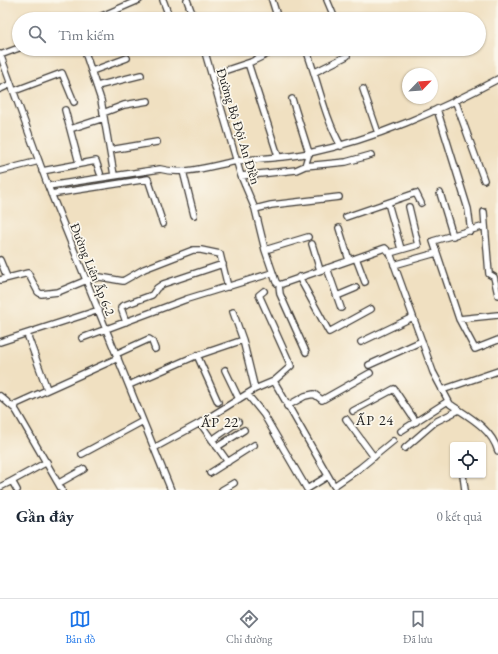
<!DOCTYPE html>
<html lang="vi">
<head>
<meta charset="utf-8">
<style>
  body { margin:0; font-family:"EB Garamond",serif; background:#f2f2f3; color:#1f2937 }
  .controls { position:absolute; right:12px; bottom:12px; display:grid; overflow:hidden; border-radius:4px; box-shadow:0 1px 3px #0004 }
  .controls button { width:36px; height:36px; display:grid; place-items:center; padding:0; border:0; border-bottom:1px solid #e0e1e3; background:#fff; color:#1f2937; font:20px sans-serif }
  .compass { position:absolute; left:402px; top:68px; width:36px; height:36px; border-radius:50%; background:#fff; box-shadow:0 1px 3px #0004; rotate:65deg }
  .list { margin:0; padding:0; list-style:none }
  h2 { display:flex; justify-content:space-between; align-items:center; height:52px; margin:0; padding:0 16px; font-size:17px }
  h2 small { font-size:13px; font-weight:400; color:#747a83 }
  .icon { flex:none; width:22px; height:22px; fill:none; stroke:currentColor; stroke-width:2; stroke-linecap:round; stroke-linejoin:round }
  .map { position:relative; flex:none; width:498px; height:490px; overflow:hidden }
  .search { position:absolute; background:#fff; box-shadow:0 1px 3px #0004; left:12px; right:12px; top:12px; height:44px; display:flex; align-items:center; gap:10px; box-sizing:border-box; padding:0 14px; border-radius:22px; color:#747a83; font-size:15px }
  .sheet { height:108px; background:#fff }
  nav { display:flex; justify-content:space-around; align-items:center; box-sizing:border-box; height:56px; border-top:1px solid #e0e1e3; background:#fff; font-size:11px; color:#747a83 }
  nav a { display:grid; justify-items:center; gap:2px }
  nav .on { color:#1a73e8 }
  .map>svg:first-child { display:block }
</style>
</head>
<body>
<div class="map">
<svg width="498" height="490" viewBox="0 0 498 490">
  <rect width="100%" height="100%" fill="#fbf7ec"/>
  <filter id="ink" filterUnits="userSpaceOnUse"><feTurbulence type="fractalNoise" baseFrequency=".025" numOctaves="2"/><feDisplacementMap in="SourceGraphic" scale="8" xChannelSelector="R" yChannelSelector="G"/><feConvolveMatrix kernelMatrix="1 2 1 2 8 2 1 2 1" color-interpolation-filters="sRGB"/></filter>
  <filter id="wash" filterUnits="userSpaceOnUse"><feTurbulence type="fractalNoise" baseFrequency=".012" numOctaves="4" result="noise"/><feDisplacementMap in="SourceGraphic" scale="16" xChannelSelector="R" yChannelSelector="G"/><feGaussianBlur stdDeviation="0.9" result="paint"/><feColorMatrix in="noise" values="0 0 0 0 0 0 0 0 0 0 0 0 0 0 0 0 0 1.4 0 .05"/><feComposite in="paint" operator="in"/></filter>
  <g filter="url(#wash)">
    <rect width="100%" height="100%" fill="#f0e0c1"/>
  </g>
  <g filter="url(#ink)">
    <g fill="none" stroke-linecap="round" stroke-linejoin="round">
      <g stroke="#3c3935" stroke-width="8">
        <path id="minor" d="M163,0L170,19
          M187,0L194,19
          M272,0L278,19
          M327,0L335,19
          M95,19L139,0
          M84,49L101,100L114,175
          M204,49L241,176L255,209L265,250L276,282L279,285L385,248L390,253L433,372L450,404C469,417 491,428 498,451
          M306,49C318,81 324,116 341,146
          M0,54L48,186L171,490
          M0,55L19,48
          M248,63L278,156
          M92,71L127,58
          M315,72L347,56V49
          M212,75L251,62L278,49
          M97,86L141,75
          M0,89L11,84
          M363,89L378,133
          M14,91L62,73L74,102
          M455,100L484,180
          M437,109L468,209L471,231
          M65,110L70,129
          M103,113L124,105L148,101
          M110,150L157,142
          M79,163L70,129L104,118
          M305,166L346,162L371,155
          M0,171L39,161
          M42,171L96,161L100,173
          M183,171L194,215
          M241,176L296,170L305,166L309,153L292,99
          M48,186L160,169C184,176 213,165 237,161C261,158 286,158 309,153C376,139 438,111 498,79
          M440,193L453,236
          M51,194L148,179L163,224
          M388,203L401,249
          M255,209L271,205L339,197
          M484,212L489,274L494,277L498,295
          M346,217L416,193L421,203
          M485,226L433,241L459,319L475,349L498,340
          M339,228L349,260
          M312,244L320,270
          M265,250L308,237
          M390,253L418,245L409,207
          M356,258L365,282
          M0,260L7,277
          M394,265L436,253
          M327,268L341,308
          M299,277L329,332L371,309
          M0,280L28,273L38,292L41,294L58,292L87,280L100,277L123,281L144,269L193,250H201L220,254L228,287
          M279,285L280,294L306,352
          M264,291L259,295L291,366L274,381
          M337,296L356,288
          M459,319L498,315
          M126,322L121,308L122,306L152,295L157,288L163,284L223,264
          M27,334L47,389
          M82,338L187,299L272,273
          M0,342L99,310
          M361,342L413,317
          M116,354L149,339L152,341L155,349
          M197,355L218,402
          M369,365L422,341
          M225,370L239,399
          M129,385L193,357L243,340
          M255,389L274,381L334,486L360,468L393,441
          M442,390L498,371
          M247,394L264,415L307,489L328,476
          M0,396L15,409
          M287,406L305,396L314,394L322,400L370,373
          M353,411L394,389L416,422
          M346,419L374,457
          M200,423L228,462
          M401,431L448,401
          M212,440L238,422
          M217,447L244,430
          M154,448L200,423L255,389L243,340L233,312
          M405,448L435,422L459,410
          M82,454L143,421
          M210,473L254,445
          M463,475L465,490
          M12,481L47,462
          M59,483L84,469
          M0,487L12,481L17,490
          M62,490L17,412L15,409L16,404L118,358
          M222,490L234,483"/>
      </g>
      <use href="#minor" stroke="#fff" stroke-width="5.5"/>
    </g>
  </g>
  <g text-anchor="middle" stroke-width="3.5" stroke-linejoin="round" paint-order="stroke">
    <g font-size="13" fill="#1c1c1c" stroke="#fbf7ec">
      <text transform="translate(239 126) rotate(73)" y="5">Đường Bộ Đội An Điền</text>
      <text transform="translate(93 269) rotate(68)" y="5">Đường Liên Ấp 6-2</text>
    </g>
    <g font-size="14" letter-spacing="1" fill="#1c1c1c" stroke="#fbf7ec">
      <text x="375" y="425">ẤP 24</text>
      <text x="220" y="427">ẤP 22</text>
    </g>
  </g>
</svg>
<div class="controls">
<button><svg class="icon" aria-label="locate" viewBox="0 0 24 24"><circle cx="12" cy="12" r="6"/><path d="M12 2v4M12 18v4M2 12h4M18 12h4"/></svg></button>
</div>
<svg class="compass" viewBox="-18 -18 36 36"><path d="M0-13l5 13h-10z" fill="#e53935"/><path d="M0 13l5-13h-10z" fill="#747a83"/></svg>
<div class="search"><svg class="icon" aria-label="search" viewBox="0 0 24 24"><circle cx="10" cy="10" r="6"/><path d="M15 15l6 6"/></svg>Tìm kiếm</div>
</div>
<section class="sheet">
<h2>Gần đây<small>0 kết quả</small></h2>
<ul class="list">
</ul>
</section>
<nav>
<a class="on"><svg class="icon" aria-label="map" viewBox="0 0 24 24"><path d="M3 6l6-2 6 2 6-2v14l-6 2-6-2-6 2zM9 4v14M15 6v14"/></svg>Bản đồ</a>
<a><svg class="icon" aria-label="directions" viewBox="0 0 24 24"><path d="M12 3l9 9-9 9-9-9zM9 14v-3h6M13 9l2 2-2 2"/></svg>Chỉ đường</a>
<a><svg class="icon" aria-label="saved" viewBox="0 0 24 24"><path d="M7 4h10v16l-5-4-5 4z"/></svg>Đã lưu</a>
</nav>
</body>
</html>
